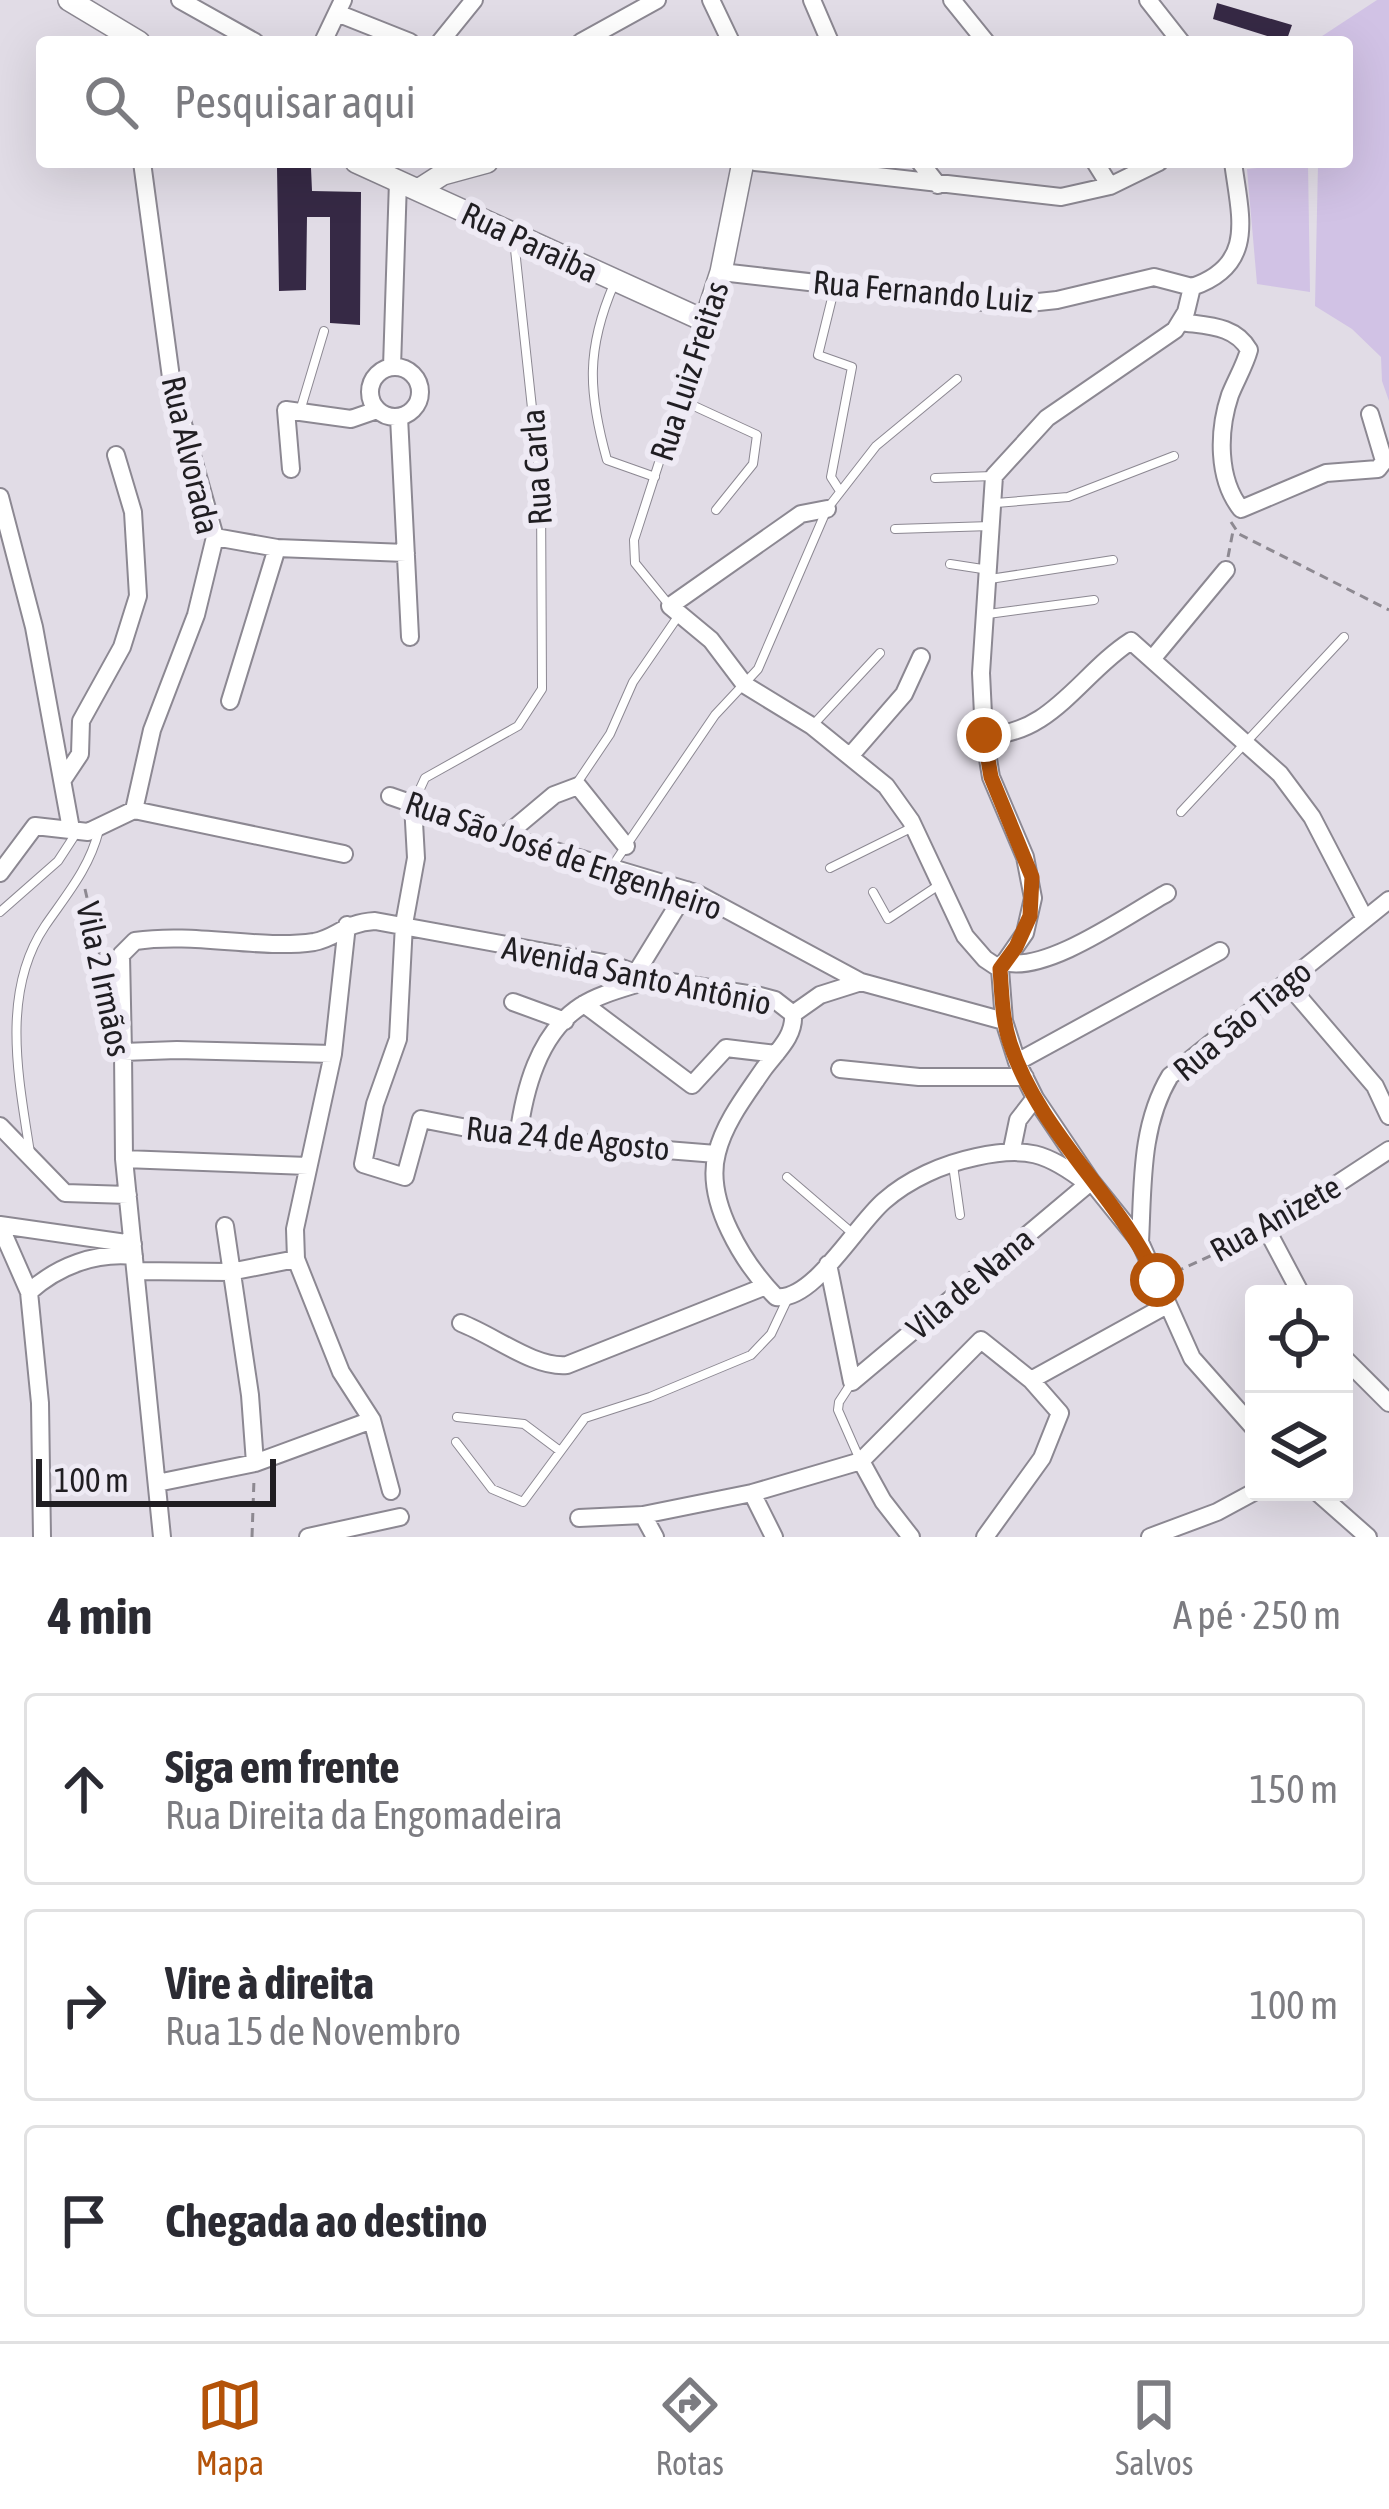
<!DOCTYPE html>
<html lang="pt">
<head>
<meta charset="utf-8">
<style>
  body { margin:0; font-family:"Asap Condensed",sans-serif; background:#f2f2f3; color:#2b2b33 }
  .controls { position:absolute; right:36px; bottom:36px; display:grid; overflow:hidden; border-radius:12px; box-shadow:0 12px 48px #0002 }
  .controls button { width:108px; height:108px; display:grid; place-items:center; padding:0; border:0; border-bottom:3px solid #e1e1e2; background:#fff; color:#2b2b33; font:60px sans-serif }
  .scale { position:absolute; left:36px; bottom:30px; width:240px; box-sizing:border-box; padding-left:12px; border:6px solid #201e22; border-top:0; font-size:33px; line-height:42px; white-space:nowrap; color:#201e22; -webkit-text-stroke:9px #eeeaf4; paint-order:stroke }
  .stop { position:absolute; width:36px; height:36px; margin:-27px; border:9px solid #b45309; border-radius:50%; background:#fff }
  .stop.end { background:#b45309; border-color:#fff; box-shadow:0 3px 12px #0008 }
  .list { margin:0; padding:0; list-style:none }
  h2 { display:flex; justify-content:space-between; align-items:center; height:156px; margin:0; padding:0 48px; font-size:51px }
  h2 small { font-size:39px; font-weight:400; color:#7c7c81 }
  .list li { display:grid; grid-template-columns:78px 1fr auto; gap:36px; align-items:center; box-sizing:border-box; height:192px; margin:0 24px 24px; padding:0 24px; border:3px solid #e1e1e2; border-radius:12px }
  .list b { display:block; font-size:45px; white-space:nowrap }
  .list p { margin:0; font-size:39px; white-space:nowrap; color:#7c7c81 }
  .list em { font-size:39px; font-style:normal; color:#7c7c81 }
  .icon { flex:none; width:66px; height:66px; fill:none; stroke:currentColor; stroke-width:2; stroke-linecap:round; stroke-linejoin:round }
  .map { position:relative; flex:none; width:1389px; height:1537px; overflow:hidden }
  .search { position:absolute; background:#fff; box-shadow:0 12px 48px #0002; left:36px; right:36px; top:36px; height:132px; display:flex; align-items:center; gap:30px; box-sizing:border-box; padding:0 42px; border-radius:12px; color:#7c7c81; font-size:45px }
  .sheet { height:804px; background:#fff }
  nav { display:flex; justify-content:space-around; align-items:center; box-sizing:border-box; height:168px; border-top:3px solid #e1e1e2; background:#fff; font-size:33px; color:#7c7c81 }
  nav a { display:grid; justify-items:center; gap:6px }
  nav .on { color:#b45309 }
  .map>svg:first-child { display:block }
</style>
</head>
<body>
<div class="map">
<svg width="1389" height="1537" viewBox="0 0 1389 1537">
  <rect width="100%" height="100%" fill="#e1dce6"/>
  <path fill="#d1c2e5" d="M1377,0H1389V401L1382,381L1381,357L1352,329L1315,306L1318,164H1308L1310,292L1257,284L1247,169L1295,164L1276,162H1347V42H1313Z"/>
  <path fill="#362945" d="M1217,3L1292,25L1286,42L1213,19Z
    M277,167L311,168L312,191L361,192L360,325L330,323V217H307L306,290L279,291Z"/>
  <g fill="none" stroke-linecap="round" stroke-linejoin="round">
    <g stroke="#8c8892" stroke-width="10">
      <path id="service" d="M614,284C586,349 588,392 607,460L655,477
        M835,286L818,355L852,367L831,477L840,491
        M681,400L757,435L753,464L716,510
        M300,411L324,331
        M935,478L993,476
        M996,503L1068,497L1174,456
        M895,529L991,526
        M950,564L989,570
        M990,579L1113,560
        M670,606L635,563L634,540L704,323
        M988,614L1094,600
        M813,725L880,653
        M575,786L610,734L633,682L679,615
        M414,802L425,778L518,726L542,689L541,492L514,240
        M1181,812L1344,637
        M613,865L715,715L758,669L827,509L876,446L957,379
        M830,868L913,827
        M873,892L888,919L939,885
        M0,912L58,861L73,838
        M30,1153C19,1080 0,993 45,926C67,894 89,869 99,830
        M953,1165L960,1215
        M787,1177L851,1232
        M852,1382L839,1402L838,1410L860,1460
        M457,1417L524,1424L560,1451
        M456,1442L492,1489L523,1502L585,1418L650,1397L751,1355L771,1334L787,1300"/>
    </g>
    <g stroke="#8c8892" stroke-width="20">
      <path id="minor" d="M180,0L255,42
        M711,0L731,42
        M812,0L830,42
        M952,0L986,42
        M1148,0L1181,42
        M337,13L410,42
        M323,42L343,0
        M440,42L474,0
        M581,42L657,0
        M755,162L1061,197L1110,186L1159,162
        M920,162L938,185
        M1095,162L1110,186
        M721,272L1010,305L1057,300L1154,277L1192,287
        M1181,322C1207,326 1235,325 1249,350C1245,365 1236,380 1230,395C1218,431 1217,479 1241,509L1326,473L1378,469L1384,461L1370,414
        M392,367L398,181
        M370 392a25 25 0 1 1 50 0a25 25 0 1 1-50 0Z
        M399,417L410,637
        M291,469L286,410L351,419L377,410
        M0,497L34,627L71,829
        M827,509L801,514L670,606L711,640L745,685L812,726L886,786L911,821L965,936L985,959L1000,969
        M215,537L277,548L406,553
        M1153,658L1226,570
        M230,701L277,548
        M984,735C1050,737 1081,673 1131,641L1280,774L1312,817L1365,919
        M851,755L904,694L921,657
        M64,778L80,754L81,721L122,647L138,596L133,512L116,455
        M390,796L505,836L696,893L861,982L1004,1021
        M413,804L416,858L404,924L398,1039L375,1104L363,1164L405,1177L421,1119L518,1138L716,1154
        M134,810L152,730L196,615L215,537L172,385L142,162
        M505,836L554,795L578,786L626,846
        M0,873L35,826L88,832L134,810L344,854
        M347,925L333,1054L295,1229L296,1259L341,1372L372,1420L391,1491
        M1004,962C1046,974 1129,914 1167,893
        M1000,969L1025,933L1033,898L1025,857L991,777L984,735L981,673L994,476L1047,418L1175,330L1186,312L1192,287C1257,265 1240,216 1233,162
        M1000,969L1004,1021L1017,1062L1035,1098L1091,1181L1140,1242L1192,1358L1254,1428
        M636,973L687,890
        M1286,982L1375,1086L1389,1116
        M513,1002L565,1021
        M584,1004L692,1085L726,1048L776,1054
        M793,1014C795,1037 776,1052 763,1070C746,1095 724,1123 717,1153C704,1201 744,1264 776,1297C813,1302 856,1225 884,1201C909,1179 943,1164 976,1157C1025,1146 1047,1152 1088,1184L1091,1181
        M793,1014L820,995L861,982
        M123,1052L121,955L135,941C195,932 259,950 314,942C337,938 343,923 375,921L610,964L652,979L760,996L775,1000L793,1014
        M1017,1062L1220,951
        M840,1069L919,1077H1025
        M0,1126L65,1193L128,1195
        M518,1138C524,1091 538,1034 581,1006C601,993 629,987 652,979
        M1012,1149L1018,1120L1035,1098
        M124,1159L308,1166
        M0,1225L133,1244
        M0,1226L29,1292L40,1403L42,1537
        M225,1226L250,1395L255,1463
        M1140,1242C1143,1185 1140,1126 1170,1076L1389,900
        M828,1264L852,1382L1088,1184
        M136,1271L230,1272L296,1259
        M29,1292C58,1266 95,1252 134,1256
        M1301,1294L1267,1230L1389,1150
        M461,1323C495,1336 534,1368 567,1365L766,1286
        M1344,1358L1389,1403
        M1031,1380L1167,1305
        M861,1461L883,1501L911,1537
        M157,1483L255,1463L372,1420
        M1317,1492L1368,1537
        M752,1493L774,1537
        M643,1515L655,1537
        M579,1518L643,1515L752,1493L861,1461L981,1340L1031,1380L1060,1413L1042,1458L985,1537
        M162,1537L124,1159L123,1052L177,1050L333,1054
        M308,1537L400,1517
        M1150,1537L1217,1512L1254,1492"/>
    </g>
    <g stroke="#8c8892" stroke-width="24">
      <path id="tertiary" d="M69,0L139,42
        M356,162L705,321L721,272L743,162
        M418,190L443,174L487,162"/>
    </g>
    <path stroke="#8d8991" stroke-width="3" stroke-dasharray="9 6" stroke-linecap="butt" d="M1231,522L1239,534L1389,610
      M1228,557L1233,531
      M85,889L104,974
      M1175,1272L1254,1236
      M252,1537L254,1479"/>
    <use href="#service" stroke="#fff" stroke-width="8"/>
    <use href="#minor" stroke="#fff" stroke-width="16"/>
    <use href="#tertiary" stroke="#fff" stroke-width="21"/>
  </g>
  <g fill="none" stroke-linecap="round" stroke-linejoin="round">
    <path stroke="#b45309" stroke-width="15" d="M984,735L991,777L1032,877L1030,916L1016,947L1000,969C1002,994 1002,1019 1010,1043C1039,1133 1119,1196 1157,1280"/>
  </g>
  <g text-anchor="middle" stroke-width="12" stroke-linejoin="round" paint-order="stroke">
    <g font-size="33" fill="#201e22" stroke="#eeeaf4">
      <text transform="translate(530 242) rotate(25)" y="12">Rua Paraiba</text>
      <text transform="translate(923 291) rotate(5)" y="12">Rua Fernando Luiz</text>
      <text transform="translate(689 371) rotate(-72)" y="12">Rua Luiz Freitas</text>
      <text transform="translate(191 455) rotate(77)" y="12">Rua Alvorada</text>
      <text transform="translate(536 467) rotate(-94)" y="12">Rua Carla</text>
      <text transform="translate(564 855) rotate(19)" y="12">Rua São José de Engenheiro</text>
      <text transform="translate(637 975) rotate(12)" y="12">Avenida Santo Antônio</text>
      <text transform="translate(104 979) rotate(78)" y="12">Vila 2 Irmãos</text>
      <text transform="translate(1242 1020) rotate(-40)" y="12">Rua São Tiago</text>
      <text transform="translate(568 1138) rotate(6)" y="12">Rua 24 de Agosto</text>
      <text transform="translate(1275 1218) rotate(-29)" y="12">Rua Anizete</text>
      <text transform="translate(970 1283) rotate(-40)" y="12">Vila de Nana</text>
    </g>
  </g>
</svg>
<div class="controls">
<button><svg class="icon" aria-label="locate" viewBox="0 0 24 24"><circle cx="12" cy="12" r="6"/><path d="M12 2v4M12 18v4M2 12h4M18 12h4"/></svg></button>
<button><svg class="icon" aria-label="layers" viewBox="0 0 24 24"><path d="M12 4l9 5-9 5-9-5zM3 14l9 5 9-5"/></svg></button>
</div>
<div class="scale">100 m</div>
<div class="stop" style="left:1157px;top:1280px"></div>
<div class="stop end" style="left:984px;top:735px"></div>
<div class="search"><svg class="icon" aria-label="search" viewBox="0 0 24 24"><circle cx="10" cy="10" r="6"/><path d="M15 15l6 6"/></svg>Pesquisar aqui</div>
</div>
<section class="sheet">
<h2>4 min<small>A pé · 250 m</small></h2>
<ul class="list">
<li><svg class="icon" aria-label="ahead" viewBox="0 0 24 24"><path d="M12 20V5M6 11l6-6 6 6"/></svg><div><b>Siga em frente</b><p>Rua Direita da Engomadeira</p></div><em>150 m</em></li>
<li><svg class="icon" aria-label="right" viewBox="0 0 24 24"><path d="M7 20v-9h11M14 6l5 5-5 5"/></svg><div><b>Vire à direita</b><p>Rua 15 de Novembro</p></div><em>100 m</em></li>
<li><svg class="icon" aria-label="arrive" viewBox="0 0 24 24"><path d="M6 21V4h12l-3 4 3 4H6"/></svg><div><b>Chegada ao destino</b></div></li>
</ul>
</section>
<nav>
<a class="on"><svg class="icon" aria-label="map" viewBox="0 0 24 24"><path d="M3 6l6-2 6 2 6-2v14l-6 2-6-2-6 2zM9 4v14M15 6v14"/></svg>Mapa</a>
<a><svg class="icon" aria-label="directions" viewBox="0 0 24 24"><path d="M12 3l9 9-9 9-9-9zM9 14v-3h6M13 9l2 2-2 2"/></svg>Rotas</a>
<a><svg class="icon" aria-label="saved" viewBox="0 0 24 24"><path d="M7 4h10v16l-5-4-5 4z"/></svg>Salvos</a>
</nav>
</body>
</html>
